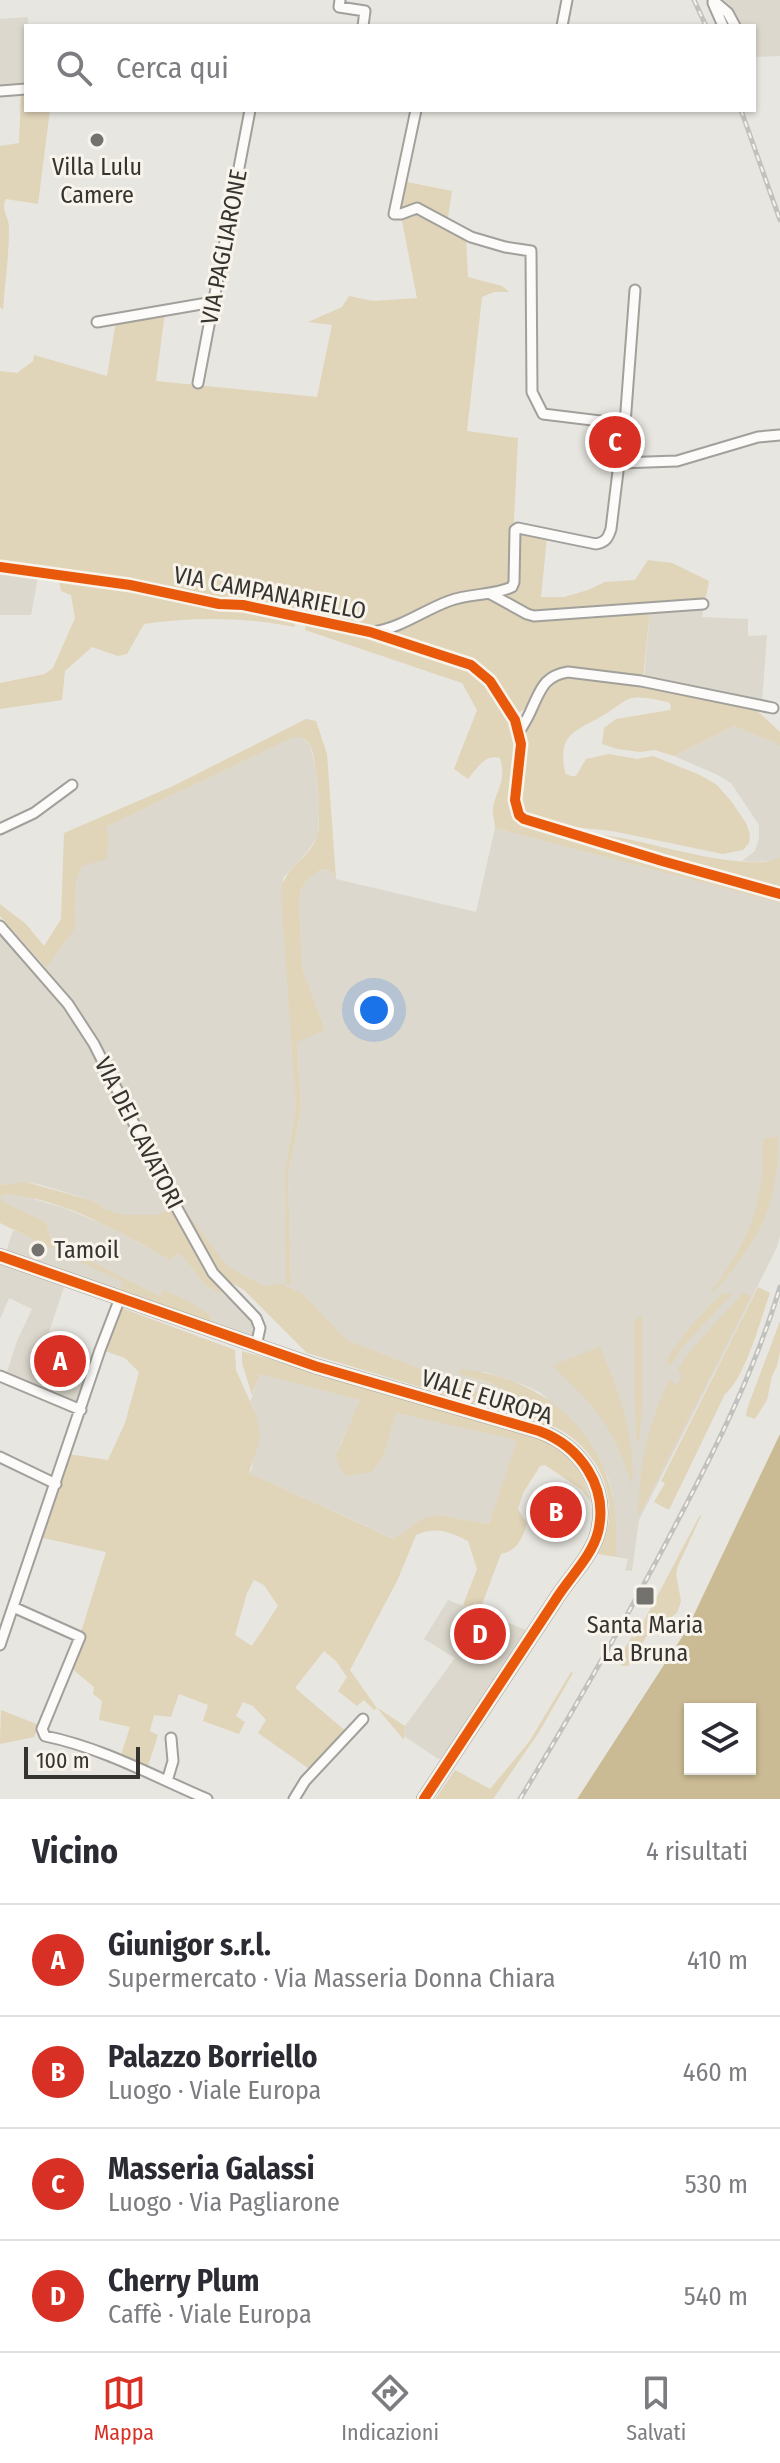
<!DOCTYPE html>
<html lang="it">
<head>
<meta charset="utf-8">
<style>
  body { margin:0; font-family:"Fira Sans Condensed",sans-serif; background:#f2f2f3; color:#2b2b33 }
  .controls { position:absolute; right:24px; bottom:24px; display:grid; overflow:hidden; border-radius:0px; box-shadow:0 2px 6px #0004 }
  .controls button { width:72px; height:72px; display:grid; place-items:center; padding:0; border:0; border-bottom:2px solid #e1e1e2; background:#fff; color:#2b2b33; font:40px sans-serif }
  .scale { position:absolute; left:24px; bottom:20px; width:116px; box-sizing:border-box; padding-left:8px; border:4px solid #363430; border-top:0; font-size:22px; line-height:28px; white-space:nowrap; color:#363430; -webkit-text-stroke:6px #f8f4eb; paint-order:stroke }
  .you { position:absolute; left:374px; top:1010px; width:28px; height:28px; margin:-20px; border:6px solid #fff; border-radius:50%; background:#1a73e8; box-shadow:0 0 0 12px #1a73e833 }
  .badge { display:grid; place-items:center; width:52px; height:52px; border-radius:50%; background:#d93025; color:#fff; font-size:26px; font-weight:700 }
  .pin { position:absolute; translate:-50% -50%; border:4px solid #fff; box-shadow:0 2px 8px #0006 }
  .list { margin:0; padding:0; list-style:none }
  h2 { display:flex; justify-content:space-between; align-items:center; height:104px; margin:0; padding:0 32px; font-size:34px }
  h2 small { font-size:26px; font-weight:400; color:#7c7c81 }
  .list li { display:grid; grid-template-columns:52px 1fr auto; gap:24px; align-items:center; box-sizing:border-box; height:112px; padding:0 32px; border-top:2px solid #e1e1e2 }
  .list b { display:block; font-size:30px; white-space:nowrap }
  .list p { margin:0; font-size:26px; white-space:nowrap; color:#7c7c81 }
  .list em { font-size:26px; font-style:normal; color:#7c7c81 }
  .icon { flex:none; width:44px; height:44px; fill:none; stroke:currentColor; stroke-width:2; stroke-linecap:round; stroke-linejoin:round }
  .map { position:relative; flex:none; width:780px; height:1799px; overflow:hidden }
  .search { position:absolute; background:#fff; box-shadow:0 2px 6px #0004; left:24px; right:24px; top:24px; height:88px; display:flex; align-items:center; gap:20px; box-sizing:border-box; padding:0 28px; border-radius:0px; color:#7c7c81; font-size:30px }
  .sheet { height:552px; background:#fff }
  nav { display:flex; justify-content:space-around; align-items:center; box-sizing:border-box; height:112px; border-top:2px solid #e1e1e2; background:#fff; font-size:22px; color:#7c7c81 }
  nav a { display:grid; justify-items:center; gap:4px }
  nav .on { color:#d93025 }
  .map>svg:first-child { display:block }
</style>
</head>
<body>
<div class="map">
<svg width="780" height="1799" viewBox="0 0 780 1799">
  <rect width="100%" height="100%" fill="#e8e6e0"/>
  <path fill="#dcd8cd" d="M724,0H780V56L754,57V26H738L731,7Z
    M28,17L26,87L0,89V19Z
    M0,571L38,577L31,615H0Z
    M704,605L702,617L748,619V636L767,635L762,703L644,679L650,610Z
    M734,726L778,744L780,747V857L776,860L754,862L742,861L755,851L759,838V825L731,783L718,775L674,756Z
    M294,737H301L310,745L316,771L319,808L318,836L307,852L283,878L296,1107L285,1172L287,1284L291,1283L288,1175L301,1108L297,1041L325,1030L302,968L299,901L301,889L308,879L321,869L330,870L336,879L476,912L495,828L780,903V1236L777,1247L734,1334L639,1520L632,1571L625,1570L628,1559L616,1557L613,1496L609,1480L594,1450L578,1428L541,1393L524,1385L485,1372L460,1374L495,1385L508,1392L537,1419L503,1410L504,1408L490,1395L434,1378L417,1367L347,1340L303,1294L282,1285L264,1286L227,1266L181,1207H171L157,1215H125L107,1210L93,1201L42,1185L26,1182L0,1185V931L40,976L75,929L76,882L82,866L109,840L106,827Z
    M4,1194L20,1195L64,1208L110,1227L172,1261L176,1253L183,1257L206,1286L224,1295L240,1307L252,1322L255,1337L210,1322L212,1316L163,1291L160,1296L153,1293L51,1240L46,1222L3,1202L0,1198Z
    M13,1230L40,1241L122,1282L120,1290L6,1252Z
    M0,1264L64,1287L46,1341L95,1358L80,1407L6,1375L17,1341L32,1309L9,1298L0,1319Z
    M260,1374L361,1400L340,1445L348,1476L372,1472L384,1455L396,1413L518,1440L489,1524L439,1515L395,1539L249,1473L252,1469L257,1417L250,1402Z
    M448,1600L526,1630L443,1758L438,1759L404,1736L405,1726L455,1658L424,1639Z"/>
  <path fill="#e0d4b9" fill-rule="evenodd" d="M21,93H26V110H50L38,204L6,199C0,210 9,216 9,228C9,255 5,283 3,310L0,307V146L19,143Z
    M402,181L452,191L447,224L422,208L398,213Z
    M415,211L466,238L468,277L502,286L509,292H494L482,297L467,431L518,438L511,581L508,585L391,623L365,629L239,600L218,601L0,565V371L17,373L33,361L34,355L107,376L116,321L165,312L156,381L317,397L332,325L308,322L342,307L349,296L373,301L417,298L402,221L394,218Z
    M520,533L547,537L541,597H564L588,590L605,582L635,580L648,560L672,563L709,581L705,602L533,612L500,594L517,593Z
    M59,581C137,589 214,603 292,621L295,624L294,627C245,617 194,617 144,624L127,654L118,656L92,647L65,671L62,700L0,709V683L45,674L53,668L75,618L71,595L61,591Z
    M484,596L528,619L650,610L643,679C617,676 574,664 550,674C530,682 538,712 515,712L489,676L393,635L395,629L458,601Z
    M311,624C356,633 398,645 441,660C452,663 467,666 476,672C495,686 513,716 517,739C521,765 506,794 516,818L780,896V903L495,828C495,822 492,814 493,808C497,787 507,782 500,758C485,754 477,768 468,779L454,769L477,710L462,683L305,630L306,625Z
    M567,675L615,680L753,707L780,732V747L778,744L734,726L674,756L655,750L640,752L617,749L602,744L604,728L616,719L670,710L671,706L669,702C658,700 643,696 632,698C623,700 613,710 605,714C576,732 557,732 565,773L570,776H576L586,759L609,754L637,759L653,756L700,775L717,785L731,801L746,823L750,834L749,843L743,850L723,854L612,831L564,826L527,817L523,813L518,795L524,759L523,736L549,681Z
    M306,719L316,721L327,754L336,879L330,870L321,869L308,879L301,889L299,901L302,968L325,1030L297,1042L301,1108L288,1175L291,1284H286L285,1172L296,1107L281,893C285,864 307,862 317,837C322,824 317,758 310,745C310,744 302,737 301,737H294L106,827L109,840L106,859L82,866L76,882L75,929L46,968L0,916V904L26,924L44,946L61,919L64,833L173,786Z
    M573,831C589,833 606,835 622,838C656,844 752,874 780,857V891Z
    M778,1136C779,1206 758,1241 714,1292H711C750,1239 765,1206 763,1139Z
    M26,1182L93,1201L107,1210L125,1215H157L171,1207L209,1277L224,1295L206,1286L183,1257L176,1253L172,1261C121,1233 64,1198 4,1194L0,1198L3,1202L46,1222L51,1240L153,1293L160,1296L163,1290L186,1300L212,1316L210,1322L120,1290L122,1282L0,1223V1185Z
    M182,1206L227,1266L264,1286L282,1284L303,1294L347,1340L417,1367L434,1378L490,1395L499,1400L504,1408L503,1412L307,1353L244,1290L226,1280L215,1267Z
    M758,1287L770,1293C761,1318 745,1379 725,1394L669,1510L654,1502L665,1483L661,1481Z
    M743,1293L751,1296L638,1517C639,1466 648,1426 669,1380L677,1385L683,1375L677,1371L692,1349Z
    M722,1294H732L683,1346L671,1365L666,1362C681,1335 700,1315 722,1294Z
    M119,1307L235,1350L236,1370L257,1417L260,1439L249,1473L394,1539L422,1519L439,1515L489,1524L517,1440L396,1413L384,1455L372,1472L348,1476L341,1470L336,1456L360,1400L260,1374L252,1395L242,1363V1351L548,1442C571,1457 586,1476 591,1503L582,1490L545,1465L540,1466L523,1493L518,1509L527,1524C522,1539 517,1551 501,1554L479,1612L463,1605L477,1569L468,1541C449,1532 437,1526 416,1535L398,1579L350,1670L376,1707L405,1726L404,1740L377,1708L374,1710L364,1700L357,1706L338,1691L347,1677L336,1661L324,1651L295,1688L348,1733L312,1771L258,1733L266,1720L253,1706L243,1702L236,1716L245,1722L239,1734L203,1721L208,1705L179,1694L171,1717L154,1715L150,1731L158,1735L147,1769L120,1758L130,1727L99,1720L102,1701L93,1694L94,1687L70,1667L106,1552L39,1537L68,1454L108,1460L125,1423L139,1372L125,1358L102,1350ZM254,1580L264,1585L278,1606L252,1646L235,1635L247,1593Z
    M642,1315V1409L639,1441H636L634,1321Z
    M780,1321V1352L777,1366L772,1376L767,1400L755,1419L746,1416L747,1409Z
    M600,1347C618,1390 636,1438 632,1485C623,1456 612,1429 592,1406C580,1391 565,1379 553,1365Z
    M461,1369C529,1376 588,1415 609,1483C617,1506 616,1532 616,1557L598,1554C624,1507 603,1451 555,1427C551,1425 547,1427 543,1425C533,1420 517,1398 506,1391C493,1382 475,1379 459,1374Z
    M700,1515L701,1516L678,1566L676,1574L681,1601L677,1613L650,1631L628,1666H623L617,1662L632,1636L635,1638Z
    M571,1672L573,1673L539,1732L493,1799H435L455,1770L490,1789L529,1742Z
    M1,1710L39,1725L34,1737L0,1744Z"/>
  <path fill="#cbbb94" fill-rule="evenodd" d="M780,1434V1799H577L687,1629ZM690,1709H750V1769H690Z"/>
  <path fill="#e8e6e0" d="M780,1430L687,1629L577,1799H573L684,1627L776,1432Z"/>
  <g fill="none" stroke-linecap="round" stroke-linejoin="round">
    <g stroke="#a1a09b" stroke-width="13">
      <path id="street" d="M340,0L339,7L365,11L363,26
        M713,0L728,13L735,26
        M713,3L723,26
        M562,26L567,0
        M0,91L26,89
        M416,110L394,214H401L417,208L471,237L505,247L531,251L532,392L543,414L625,424L635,290
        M97,322L213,302
        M198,383L250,110
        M0,567L130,585L219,604L243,605L370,632L471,665L490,681L515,720L521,744L515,800L519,815L524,819L662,861L780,894
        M489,593L527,614L534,616L703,604
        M373,632C401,628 424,610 449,601C470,593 492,596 512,587L514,582L515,530L518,528L596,544C606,542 608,538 611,529L619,463L677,461L758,437L780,435
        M519,732C524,724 529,716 532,708C541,689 544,676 568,672L641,681L773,708
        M0,829L34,813L72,785
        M0,926L68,1004L94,1044L173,1201L213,1273L256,1318L260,1328L256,1346
        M0,1376L81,1410
        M0,1457L56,1484
        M13,1607L80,1637L42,1729L45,1736C103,1748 153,1776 207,1799
        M0,1645L100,1350L120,1298
        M167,1781L173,1761L171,1738
        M294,1799L305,1781L363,1719"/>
    </g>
    <g stroke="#a1a09b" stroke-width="16">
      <path id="secondary" d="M0,1256L315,1366L539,1431C580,1446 609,1487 598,1532C592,1556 569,1578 556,1599C512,1665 468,1732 424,1799"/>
    </g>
    <use href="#street" stroke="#fcfbfa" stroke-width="9"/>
    <use href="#secondary" stroke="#fcfbfa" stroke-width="12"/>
    <g stroke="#c1c1bf" stroke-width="5">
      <path id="rail" d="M694,0L706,26
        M741,110L780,220
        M520,1799C575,1708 628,1616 677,1522C717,1446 755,1370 780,1287"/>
    </g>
    <use href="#rail" stroke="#f8f4eb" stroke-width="2" stroke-dasharray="6" stroke-linecap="butt"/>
    <g stroke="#f8f4eb" stroke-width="15">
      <path id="cycleway" d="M0,567L130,585L219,604L243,605L370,632L471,665L490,681L515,720L521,744L515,800L519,815L524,819L662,861L780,894
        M0,1256L315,1366L539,1431C580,1446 609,1487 598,1532C592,1556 569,1578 556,1599C512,1665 468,1732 424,1799"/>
    </g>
    <use href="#cycleway" stroke="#e8590c" stroke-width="10"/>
  </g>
  <g fill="#74726e" stroke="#f8f4eb" stroke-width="3">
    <circle cx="97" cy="140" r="8"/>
    <circle cx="38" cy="1250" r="8"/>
    <rect x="635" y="1586" width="20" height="20" rx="4"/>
  </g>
  <g text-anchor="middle" stroke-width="6" stroke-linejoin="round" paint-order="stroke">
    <g font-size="24" fill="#363430" stroke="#f8f4eb">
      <text x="97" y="175">Villa Lulu<tspan x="97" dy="28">Camere</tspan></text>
      <text x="54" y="1258" text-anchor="start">Tamoil</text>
      <text x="645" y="1633">Santa Maria<tspan x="645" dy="28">La Bruna</tspan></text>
    </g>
    <g font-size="24" fill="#363430" stroke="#f8f4eb">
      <text transform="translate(224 247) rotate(-79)" y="8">VIA PAGLIARONE</text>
      <text transform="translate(270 593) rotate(11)" y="8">VIA CAMPANARIELLO</text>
      <text transform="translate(139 1133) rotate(63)" y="8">VIA DEI CAVATORI</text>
      <text transform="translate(487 1397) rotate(17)" y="8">VIALE EUROPA</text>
    </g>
  </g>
</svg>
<div class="controls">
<button><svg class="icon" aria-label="layers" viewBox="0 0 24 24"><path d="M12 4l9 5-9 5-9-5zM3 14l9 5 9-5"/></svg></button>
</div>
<div class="scale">100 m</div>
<div class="you"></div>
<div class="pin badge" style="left:60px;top:1361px">A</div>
<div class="pin badge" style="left:556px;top:1512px">B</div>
<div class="pin badge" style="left:615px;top:442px">C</div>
<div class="pin badge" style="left:480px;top:1634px">D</div>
<div class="search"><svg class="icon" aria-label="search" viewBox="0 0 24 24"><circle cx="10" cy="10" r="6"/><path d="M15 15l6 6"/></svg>Cerca qui</div>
</div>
<section class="sheet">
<h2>Vicino<small>4 risultati</small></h2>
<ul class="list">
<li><span class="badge">A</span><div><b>Giunigor s.r.l.</b><p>Supermercato · Via Masseria Donna Chiara</p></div><em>410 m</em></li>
<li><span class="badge">B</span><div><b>Palazzo Borriello</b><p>Luogo · Viale Europa</p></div><em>460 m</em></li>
<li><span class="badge">C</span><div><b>Masseria Galassi</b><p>Luogo · Via Pagliarone</p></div><em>530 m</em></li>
<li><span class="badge">D</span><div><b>Cherry Plum</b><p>Caffè · Viale Europa</p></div><em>540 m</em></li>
</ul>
</section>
<nav>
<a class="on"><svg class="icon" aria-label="map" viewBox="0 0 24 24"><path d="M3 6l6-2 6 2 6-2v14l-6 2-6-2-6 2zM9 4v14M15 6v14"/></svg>Mappa</a>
<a><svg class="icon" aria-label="directions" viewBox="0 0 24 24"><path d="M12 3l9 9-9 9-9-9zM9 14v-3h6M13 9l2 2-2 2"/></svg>Indicazioni</a>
<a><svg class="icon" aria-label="saved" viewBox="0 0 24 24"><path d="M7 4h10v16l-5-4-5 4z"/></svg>Salvati</a>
</nav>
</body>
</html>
